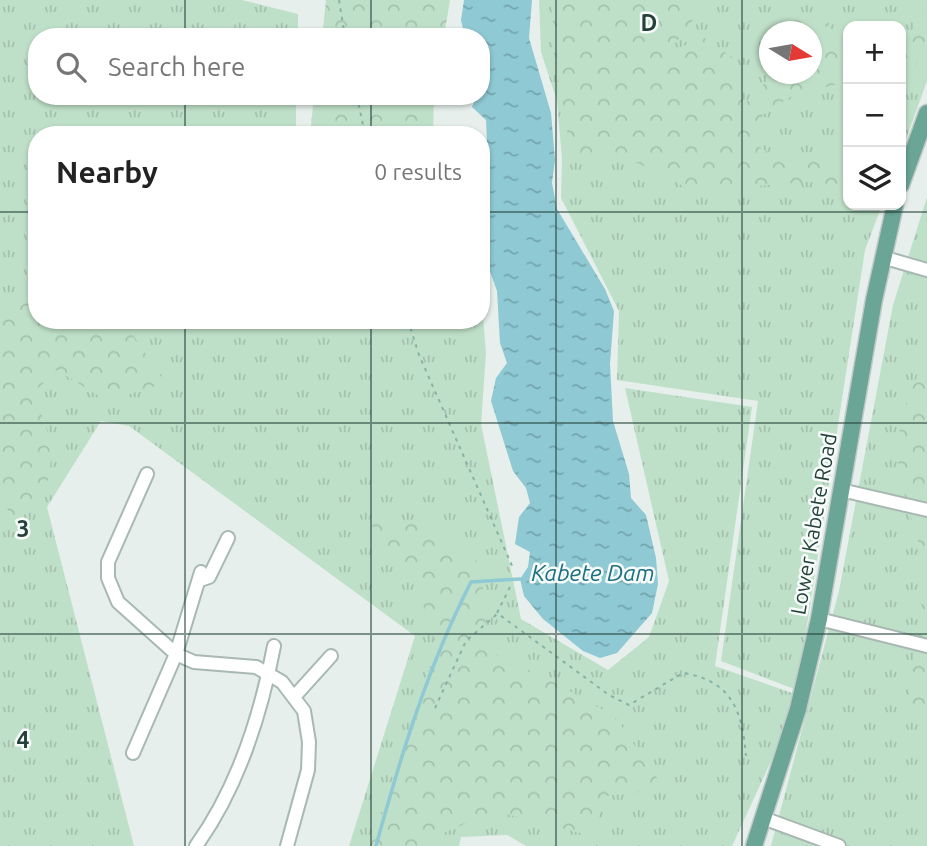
<!DOCTYPE html>
<html lang="en">
<head>
<meta charset="utf-8">
<style>
  body { margin:0; font-family:Ubuntu,sans-serif; background:#f6f6f6; color:#222 }
  .controls { position:absolute; right:21px; top:21px; display:grid; overflow:hidden; border-radius:14px; box-shadow:0 2px 5px #0004 }
  .controls button { width:63px; height:63px; display:grid; place-items:center; padding:0; border:0; border-bottom:2px solid #e0e0e0; background:#fff; color:#222; font:35px sans-serif }
  .compass { position:absolute; left:759px; top:21px; width:63px; height:63px; border-radius:50%; background:#fff; box-shadow:0 2px 5px #0004; rotate:101deg }
  .list { margin:0; padding:0; list-style:none }
  h2 { display:flex; justify-content:space-between; align-items:center; height:91px; margin:0; padding:0 28px; font-size:30px }
  h2 small { font-size:23px; font-weight:400; color:#767676 }
  .icon { flex:none; width:38px; height:38px; fill:none; stroke:currentColor; stroke-width:2; stroke-linecap:round; stroke-linejoin:round }
  .map { position:relative; flex:none; width:927px; height:846px; overflow:hidden }
  .search { position:absolute; background:#fff; box-shadow:0 2px 5px #0004; left:28px; top:28px; width:462px; height:77px; display:flex; align-items:center; gap:18px; box-sizing:border-box; padding:0 24px; border-radius:28px; color:#767676; font-size:26px }
  .panel { position:absolute; background:#fff; box-shadow:0 2px 5px #0004; left:28px; top:126px; width:462px; height:203px; border-radius:28px }
  .map>svg:first-child { display:block }
</style>
</head>
<body>
<div class="map">
<svg width="927" height="846" viewBox="0 0 927 846">
  <defs>
    <pattern id="grass-tufts" width="24" height="20" patternUnits="userSpaceOnUse" patternTransform="scale(1.75)"><rect width="24" height="20" fill="#bfe0c8"/><path d="M3 7l-1-3M5 7V3M7 7l1-3M15 17l-1-3M17 17v-4M19 17l1-3" fill="none" stroke="#a4c1ad"/></pattern>
    <pattern id="forest-crowns" width="20" height="18" patternUnits="userSpaceOnUse" patternTransform="scale(1.75)"><rect width="20" height="18" fill="#bfe0c8"/><path d="M2 6a3 3 0 1 1 6 0M12 15a3 3 0 1 1 6 0" fill="none" stroke="#a4c1ad"/></pattern>
    <pattern id="water-ripples" width="26" height="14" patternUnits="userSpaceOnUse" patternTransform="scale(1.75)"><rect width="26" height="14" fill="#8ec9d4"/><path d="M2 4q2-2 4 0t4 0M15 11q2-2 4 0t4 0" fill="none" stroke="#74a5ad"/></pattern>
  </defs>
  <rect width="100%" height="100%" fill="#e6efeb"/>
  <path fill="url(#grass-tufts)" fill-rule="evenodd" d="M0,0H242L298,14V37H37V96H296V135H37V320H481V293L486,353L481,424L521,619L608,670L649,637L669,581L625,388L752,407L715,666L801,696L732,846H526L507,835L461,837L459,846H349L415,636L129,426L101,421L47,507L134,846H0Z
    M539,0H927V81L901,153V26H848V205H882L865,250L797,690L721,661L758,401L617,380L619,311L561,198L562,159L557,101L541,52ZM769,32H811V74H769Z
    M927,197V846H771L839,591L893,305Z"/>
  <path fill="url(#forest-crowns)" d="M326,0H450L444,37H322Z
    M552,0H703L701,10L668,53L703,37L733,58V80L745,104L766,82L769,60V74H811V32L774,31L775,25L816,15L848,43V81L790,97L763,115L748,142L787,161L848,159V186L808,182L692,191L652,169L608,152L571,154L554,55Z
    M927,6V42L901,94V48Z
    M314,96H434L433,135H310Z
    M37,297V320H115L127,326L165,383L107,401L57,370L34,392L53,448L48,481L14,520L0,497V300Z
    M927,351V721L907,711L926,570L898,471L900,419Z
    M366,519L425,525L481,564L488,651L554,682L615,717L665,789L606,796L592,836L494,811L439,835L434,846H370L414,727L435,646L415,577Z"/>
  <path fill="url(#water-ripples)" d="M464,0H532L529,38L551,113L555,160L552,183L557,209L605,289L614,311L610,364L613,421L629,474L631,498L646,515L656,558L658,584L652,613L617,653L600,658L583,651L543,619L524,596L520,579L528,567L530,552L515,544L519,517L530,503L526,488L513,471L491,401L496,378L507,363L500,343L497,291L481,246V159L487,142L486,120L472,107L477,96H481V37H465L461,20Z"/>
  <g fill="none" stroke-linecap="round" stroke-linejoin="round">
    <path stroke="#8ec9d4" stroke-width="3.5" d="M376,846C401,755 428,666 471,582L520,579"/>
    <g stroke="#a8b8b2" stroke-width="16">
      <path id="minor" d="M882,257L927,270
        M147,474L108,562V578L118,602L176,654L194,662L256,667L282,682L304,711L309,742L308,770L287,846
        M841,490L927,510
        M200,580L209,577L228,538
        M819,619L927,646
        M294,697L331,656
        M133,753L176,654L201,572
        M763,818L839,846
        M196,846C237,789 261,714 274,646"/>
    </g>
    <g stroke="#c2cac8" stroke-width="19">
      <path id="major" d="M901,185L927,113
        M754,846L798,709L819,619L874,300L895,205"/>
    </g>
    <path stroke="#86b3a5" stroke-width="2" stroke-dasharray="3.5 5" stroke-linecap="butt" d="M339,0L345,37
      M357,96L365,135
      M408,320L419,355L513,568
      M510,587L497,613L609,695L629,705L683,673C732,681 742,710 746,756
      M435,708L466,641L497,614"/>
    <use href="#minor" stroke="#fff" stroke-width="12"/>
    <use href="#major" stroke="#6aa596" stroke-width="16"/>
  </g>
  <path fill="none" stroke="#24423a" stroke-width="2" stroke-opacity="0.55" d="M185,0V37M371,0V37M556,0V846M742,0V846M185,96V135M371,96V135M0,212H37M481,212H927M185,320V846M371,320V846M0,423H927M0,634H927"/>
  <g text-anchor="middle" stroke-width="5" stroke-linejoin="round" paint-order="stroke">
    <g font-size="21" fill="#24423a" stroke="#f7fbf9">
      <text transform="translate(814 524) rotate(-80)" y="7">Lower Kabete Road</text>
    </g>
    <g font-size="23" font-style="italic" fill="#1c6f80" stroke="#f7fbf9">
      <text x="593" y="581">Kabete Dam</text>
    </g>
  </g>
  <g font-size="23" text-anchor="middle" font-weight="bold" fill="#24423a" stroke="#f7fbf9" stroke-width="5" stroke-linejoin="round" paint-order="stroke">
    <text x="649" y="31">D</text>
    <text x="23" y="537">3</text>
    <text x="23" y="748">4</text>
  </g>
</svg>
<div class="controls">
<button>+</button>
<button>−</button>
<button><svg class="icon" aria-label="layers" viewBox="0 0 24 24"><path d="M12 4l9 5-9 5-9-5zM3 14l9 5 9-5"/></svg></button>
</div>
<svg class="compass" viewBox="-18 -18 36 36"><path d="M0-13l5 13h-10z" fill="#e53935"/><path d="M0 13l5-13h-10z" fill="#767676"/></svg>
<div class="search"><svg class="icon" aria-label="search" viewBox="0 0 24 24"><circle cx="10" cy="10" r="6"/><path d="M15 15l6 6"/></svg>Search here</div>
<section class="panel">
<h2>Nearby<small>0 results</small></h2>
<ul class="list">
</ul>
</section>
</div>
</body>
</html>
